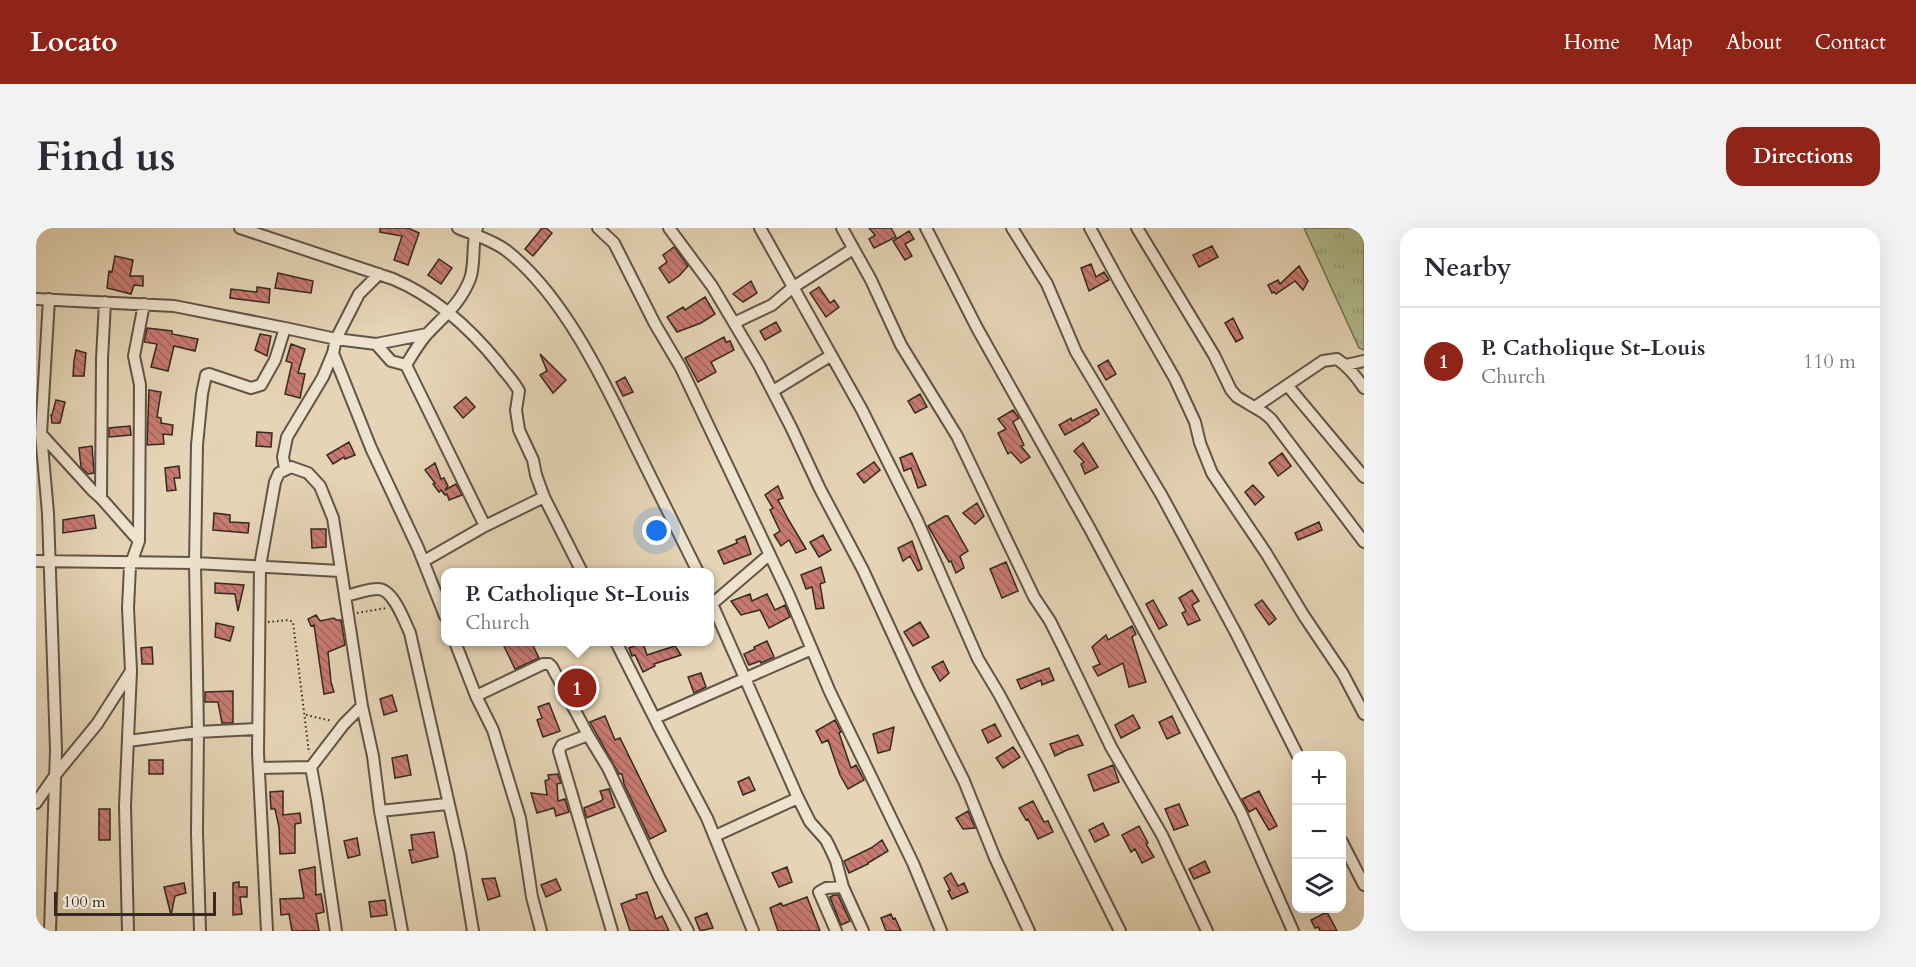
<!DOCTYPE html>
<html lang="en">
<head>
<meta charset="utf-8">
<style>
  body { margin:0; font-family:Cardo,serif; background:#f2f2f3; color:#2b2b33 }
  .controls { position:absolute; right:18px; bottom:18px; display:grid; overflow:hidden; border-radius:12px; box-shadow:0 6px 24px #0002 }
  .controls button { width:54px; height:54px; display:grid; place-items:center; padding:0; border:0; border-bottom:2px solid #e1e1e2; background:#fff; color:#2b2b33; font:30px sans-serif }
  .scale { position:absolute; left:18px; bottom:15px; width:162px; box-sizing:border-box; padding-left:6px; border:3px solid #362921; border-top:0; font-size:16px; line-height:21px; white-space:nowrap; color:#362921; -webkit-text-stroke:4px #eee3cf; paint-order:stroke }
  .you { position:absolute; left:621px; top:303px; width:21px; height:21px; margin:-15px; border:4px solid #fff; border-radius:50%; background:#1a73e8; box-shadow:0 0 0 9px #1a73e833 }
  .badge { display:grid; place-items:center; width:39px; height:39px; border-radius:50%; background:#8f2418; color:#fff; font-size:20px; font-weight:700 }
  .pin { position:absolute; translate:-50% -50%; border:3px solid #fff; box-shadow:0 2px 6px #0006 }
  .popup { position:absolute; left:405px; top:340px; width:273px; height:78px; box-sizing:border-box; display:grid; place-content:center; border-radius:12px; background:#fff; filter:drop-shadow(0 2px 4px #0005); font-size:20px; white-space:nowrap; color:#7c7c81 }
  .popup b { font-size:22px; color:#2b2b33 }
  .popup::after { content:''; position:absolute; left:50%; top:100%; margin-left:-12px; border:12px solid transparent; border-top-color:#fff }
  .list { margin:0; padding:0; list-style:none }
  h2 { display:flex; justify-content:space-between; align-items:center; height:78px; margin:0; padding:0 24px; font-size:26px }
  h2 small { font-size:20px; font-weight:400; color:#7c7c81 }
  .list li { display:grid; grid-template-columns:39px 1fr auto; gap:18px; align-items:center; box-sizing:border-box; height:108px; padding:0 24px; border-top:2px solid #e1e1e2 }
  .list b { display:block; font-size:22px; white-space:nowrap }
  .list p { margin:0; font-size:20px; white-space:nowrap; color:#7c7c81 }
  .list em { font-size:20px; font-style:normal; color:#7c7c81 }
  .icon { flex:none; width:33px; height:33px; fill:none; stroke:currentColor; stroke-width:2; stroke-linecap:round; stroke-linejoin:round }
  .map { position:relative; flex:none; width:1328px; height:703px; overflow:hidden; border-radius:18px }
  header { display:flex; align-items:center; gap:36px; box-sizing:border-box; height:84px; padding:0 30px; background:#8f2418; color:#fff }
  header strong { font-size:28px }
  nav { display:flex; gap:33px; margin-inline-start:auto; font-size:21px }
  .intro { display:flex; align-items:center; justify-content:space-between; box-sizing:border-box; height:144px; padding:0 36px }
  h1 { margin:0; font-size:42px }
  .button { padding:15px 27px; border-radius:18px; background:#8f2418; color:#fff; font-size:21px; font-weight:700 }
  main { display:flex; gap:36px; padding:0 36px }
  aside { flex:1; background:#fff; border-radius:18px; box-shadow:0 6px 24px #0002 }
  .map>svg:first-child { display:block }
</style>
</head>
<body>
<header>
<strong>Locato</strong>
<nav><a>Home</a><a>Map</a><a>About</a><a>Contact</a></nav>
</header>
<div class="intro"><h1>Find us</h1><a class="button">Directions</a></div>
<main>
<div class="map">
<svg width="1328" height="703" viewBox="0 0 1328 703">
  <defs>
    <pattern id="grass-tufts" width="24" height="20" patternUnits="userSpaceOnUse" patternTransform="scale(1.5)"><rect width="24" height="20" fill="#b2bd8f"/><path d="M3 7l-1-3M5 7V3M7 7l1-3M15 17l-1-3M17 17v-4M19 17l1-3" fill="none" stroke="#9aa27b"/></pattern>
    <pattern id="building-back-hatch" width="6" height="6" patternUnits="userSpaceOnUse" patternTransform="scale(1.5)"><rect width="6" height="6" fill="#c77a71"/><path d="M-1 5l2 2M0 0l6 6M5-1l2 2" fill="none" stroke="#a2645c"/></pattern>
  </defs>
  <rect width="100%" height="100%" fill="#e5d4b5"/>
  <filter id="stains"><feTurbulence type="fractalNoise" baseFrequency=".00333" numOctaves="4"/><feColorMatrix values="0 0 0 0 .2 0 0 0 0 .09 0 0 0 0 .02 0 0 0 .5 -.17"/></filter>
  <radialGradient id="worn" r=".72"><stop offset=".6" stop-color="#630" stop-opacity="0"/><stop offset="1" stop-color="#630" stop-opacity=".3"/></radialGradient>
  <path fill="url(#grass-tufts)" stroke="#747358" stroke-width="1.5" d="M1268,0H1328V122L1323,120Z"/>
  <path fill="url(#building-back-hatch)" stroke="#362921" stroke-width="1.5" d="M344,0H372L383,5L372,37L358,32L366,8L344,4Z
    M506,0H510L516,5L497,28L489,21Z
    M833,0H855L860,9L838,20L833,11L839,7Z
    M873,3L878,11L869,16L876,28L869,32L857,13Z
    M1176,18L1182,29L1163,39L1157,27Z
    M638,19L652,38L643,48L633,55L623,40L631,34L627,27Z
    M79,28L97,32L94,48H107V58L98,57L95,66L71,60L73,43L76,44Z
    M403,31L416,40L405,56L392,47Z
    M1055,36L1060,49L1068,44L1073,52L1053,63L1045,40Z
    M1263,38L1272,53L1267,62L1259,53L1240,66L1238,64L1236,65L1232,57L1242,52L1244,56Z
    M242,45L277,53L275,65L239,60Z
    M715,53L721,65L707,74L697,66Z
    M221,59L234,61L233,75L194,70L195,61L221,64Z
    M783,59L794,75L798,72L803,79L790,89L774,65Z
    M669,69L679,86L665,95L641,104L631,89L647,79L649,82Z
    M1197,90L1207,110L1200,114L1189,95Z
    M740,94L745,103L729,112L724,103Z
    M111,100L136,103V106L162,111L159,123L138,118L132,143L115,139L121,116L108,114Z
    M224,106L235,108L231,128L219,122Z
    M688,109L690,114L694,113L698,122L675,134L680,144L662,154L649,130Z
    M255,116L269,121L262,145L269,146L264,170L249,166L256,135L250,133Z
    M40,122L50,125L48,148H37L38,133Z
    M504,126L530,152L517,165L504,147L511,143Z
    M1072,132L1080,146L1070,152L1062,138Z
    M589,149L597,164L587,168L580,154Z
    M113,162L125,164L121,189L125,190V195L137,197L136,207L127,206L128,216L111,217Z
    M884,166L891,179L879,185L872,173Z
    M430,169L439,179L427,190L418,179Z
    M20,172L29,174L24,195H16L15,187H16Z
    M1060,181L1063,186L1054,192V193L1029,207L1023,197L1035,190L1036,193Z
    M977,182L983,190L977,194L988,217L985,218L994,229L985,235L975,224L972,226L962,205L970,201L962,191Z
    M94,198L95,207L73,209V200Z
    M221,204L236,205L235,219L220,218Z
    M313,214L319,227L309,231L308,229L297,236L291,227Z
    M1047,215L1062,239L1049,246L1045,236L1048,234L1038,223Z
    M56,218L58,245L52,246L45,239L43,220Z
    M876,225L890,257L882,260L875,240L868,243L864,230Z
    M1246,225L1255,238L1242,248L1233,235Z
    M838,234L844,242L828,255L821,246Z
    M399,235L405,251L408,250L412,258L409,262L420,256L426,267L413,272L411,266L409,267L405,262L403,264L397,256L399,255L389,242Z
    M143,238L144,250H138L140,262L131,263L129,240Z
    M1217,257L1228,269L1219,277L1209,264Z
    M742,258L747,270L742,272L752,291L770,321L760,325L753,312L745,318L738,307L744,303L734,282L737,280L729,267Z
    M941,275L948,288L939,296L927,285Z
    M178,285L194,287V294L213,295L212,305L177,302Z
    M58,287L60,300L27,305V292Z
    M909,288H912L932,323L924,328L928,340L920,345L915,333L913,334L892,298Z
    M1283,294L1286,302L1262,312L1259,305Z
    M275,301H290V319L276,320Z
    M787,307L795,322L783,329L774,314Z
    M709,308L715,326L688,336L682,323L701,315L700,312Z
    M876,313L886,341L882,343L874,328L867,333L862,320Z
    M970,334L982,363L966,370L954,341Z
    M785,339L789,354L784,356L788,380L780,381L776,359L770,361L765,347Z
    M179,355L208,357L202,383L199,366L179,365Z
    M1156,362L1163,373L1156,377L1164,392L1152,397L1146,385L1150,383L1143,370Z
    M714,366L716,373L731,366L739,382L749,377L754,389L733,400L724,382L705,387L695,373Z
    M1117,372L1131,397L1123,401L1110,376Z
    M1226,372L1240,391L1233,397L1219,377Z
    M280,387L284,393L298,390L300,392H305L309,417L292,424L295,454L298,464L288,466L278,397L275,398L272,391Z
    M884,394L893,409L877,418L868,404Z
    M180,395L198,399L194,413L179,409Z
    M1096,398L1100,406L1096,409L1110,454L1093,459L1087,435L1062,448L1057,439L1064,436L1056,419L1070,407L1072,412Z
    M731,413L738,429L725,435L724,433L713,437L708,426L719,421L718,419Z
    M466,414H495L503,430L479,441Z
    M607,415L611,427L639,418L645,427L618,436L619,438L607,444L599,427L596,428L593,420Z
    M116,419L117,436H106L105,420Z
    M907,433L913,445L904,453L896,439Z
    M1013,440L1018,452L1006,457L1005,452L985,461L981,452Z
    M665,445L670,459L658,465L652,449Z
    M197,463V495H186L182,474H169V464Z
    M356,467L361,483L348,487L344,471Z
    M513,475L524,503L507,509L501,492L506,490L502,479Z
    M1097,487L1104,500L1085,510L1079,497Z
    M569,488L579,512L584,510L630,603L614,611L588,556L586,546H583L554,494Z
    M1136,488L1144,505L1131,511L1123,494Z
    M799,492L805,504L803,505L815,540L820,537L828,552L812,561L804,547L792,512L786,515L780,503Z
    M959,496L965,508L952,515L946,502Z
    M858,499L854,522L842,525L837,506Z
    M1042,507L1047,517L1031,522L1019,528L1014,516Z
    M977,519L984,529L967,540L960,530Z
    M371,527L375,547L359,550L356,530Z
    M113,532H127V546H113Z
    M1077,537L1083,554L1058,563L1052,547Z
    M522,546L525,555L521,556L522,573L529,571L533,584L520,588L518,580L501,585L495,565L511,567L509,553L513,551L512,547Z
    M713,549L719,562L707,567L702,554Z
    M573,561L579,579L550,590L548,580L565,573L567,571L564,563Z
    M247,563V587L264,585L265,595L259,596V625L244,626L243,599L239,581H235L234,564Z
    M1223,563L1241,598L1233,602L1220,580L1213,584L1206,571Z
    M997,573L1008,594L1012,593L1017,604L1002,611L992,591L990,592L983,580Z
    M1143,576L1152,597L1138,602L1129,581Z
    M63,581H74V612H63Z
    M932,583L939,600L927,601L920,590Z
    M1067,595L1073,607L1059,614L1053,602Z
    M1103,598L1112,615L1110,616L1118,629L1106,635L1099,621L1095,624L1086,607Z
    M398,604L402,629L376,635L373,622H377L375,607Z
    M321,610L324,627L312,630L308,613Z
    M846,612L852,623L832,635V636L813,645L808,633L835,620Z
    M1169,633L1174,644L1158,651L1153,641Z
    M279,639L280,667L285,666L288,684L280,686L283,703H256L253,686L245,687L244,671L268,670L263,642Z
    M751,639L756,654L743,659L736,645Z
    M915,645L922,658L928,655L932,664L916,671L912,663L914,662L908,650Z
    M459,650L464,668L452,672L446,651Z
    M520,651L525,662L510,669L505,657Z
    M203,654V659H211V669H204L206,686L197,687V655Z
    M148,655L150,665L139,668L135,687L128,659Z
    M611,664L620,691L626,688L633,703H594L585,676L601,670L600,667Z
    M798,667H802L814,693L805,697L794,669Z
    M771,669L784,703H742L734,680L745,675L747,678Z
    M349,672L351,687L335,689L333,674Z
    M1291,684L1301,703H1284L1282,699L1279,700L1275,692Z
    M671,685L677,700L664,703L659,690Z
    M855,686L857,691L859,690L865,703H850L845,690Z"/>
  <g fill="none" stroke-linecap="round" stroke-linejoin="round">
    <g stroke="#625446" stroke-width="14">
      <path id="minor" d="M204,0L357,51C400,69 434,100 463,136C469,145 478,153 483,163L480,182L483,202L497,232L500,247L508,269L546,344
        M422,0C438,7 457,12 471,23C528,68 568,153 599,217C620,259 641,302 662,344
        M562,0L578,15L619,96L645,140L752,365L794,464L877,635L905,703
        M633,0L676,58L723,137L755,199L784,261L827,342L881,459L928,553L959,630L993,703
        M724,0L826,182L881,292L942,431L963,466L1002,539L1084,703
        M806,0L835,52L865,117L921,208L998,369L1014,393L1026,417L1075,519L1126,607L1171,703
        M890,0L941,100L1054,301L1205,585L1257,703
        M976,0L1011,56L1040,124L1126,268L1201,407L1262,528
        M1054,0L1084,55L1139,151L1159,194L1164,215L1176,245L1230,325L1268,388L1307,446L1328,486
        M1101,0L1178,127L1195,162L1201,169L1228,185L1235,191L1328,314
        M343,46L323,66L300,111L297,125L335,220L382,320L409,388
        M0,71L138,78L249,100
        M13,71L5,206L12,285L20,522L14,703
        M69,74L66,131L65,270L103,313L94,338L92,380L95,443L89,578L92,703
        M698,95L736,77L756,60L817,21
        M340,116L355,133L370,137L449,298L388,333
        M370,137C376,127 383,115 391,106C409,87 424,76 434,51C440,34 435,15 441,0
        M1310,137L1328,133
        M1251,157L1328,249
        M737,163L794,128
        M1219,179L1287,133L1301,131C1313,139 1320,148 1328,160
        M5,206L57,263L65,270
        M249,240L247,229L251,209L287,149L297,125
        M449,298L508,269
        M103,313L104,157L98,128L108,76
        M0,333L159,335L304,343
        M309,368C319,366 331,361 342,361C357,361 368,392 374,405L424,625L437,703
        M673,369L762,570L774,594L790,612L794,620L800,633L807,659L827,703
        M676,376L733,327
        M419,414L440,468L507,436H513L516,439L552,507L572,540L624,651L652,703
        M580,414L624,501L671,590L717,703
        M440,468L457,502L484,590L496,669L505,703
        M619,490L776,421
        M552,507L526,517L523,523L576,703
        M92,513L162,504L222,501
        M223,540L275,539
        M0,575L20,546L61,496L95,443
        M344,583L411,576
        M679,608L762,570
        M1306,614L1328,657
        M164,703L161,605L162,504L159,335L161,217L166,166L170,147L173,146L215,160L225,157L239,132L249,100L300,111L340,116L391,106
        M231,703L222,525L224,338L239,254L243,245L255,239L272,245L284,258L297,290L326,478L337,528L344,583L366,703
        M300,703L281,572L275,539L308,496L326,478
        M800,703L783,664L790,660L807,659"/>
    </g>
    <path stroke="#362921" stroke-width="2" stroke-dasharray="1.5 3" stroke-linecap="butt" d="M321,385L351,380
      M232,394L253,392L257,394L273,525
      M270,487L296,493"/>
    <use href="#minor" stroke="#eee3cf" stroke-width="10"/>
  </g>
  <rect width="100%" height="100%" filter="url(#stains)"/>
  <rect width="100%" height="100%" fill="url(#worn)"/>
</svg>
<div class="controls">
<button>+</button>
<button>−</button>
<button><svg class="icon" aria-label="layers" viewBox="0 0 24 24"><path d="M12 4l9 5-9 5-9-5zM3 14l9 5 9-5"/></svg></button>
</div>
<div class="scale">100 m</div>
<div class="you"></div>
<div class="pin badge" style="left:541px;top:460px">1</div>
<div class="popup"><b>P. Catholique St-Louis</b>Church</div>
</div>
<aside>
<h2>Nearby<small></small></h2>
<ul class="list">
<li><span class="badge">1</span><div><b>P. Catholique St-Louis</b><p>Church</p></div><em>110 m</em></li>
</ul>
</aside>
</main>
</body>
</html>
